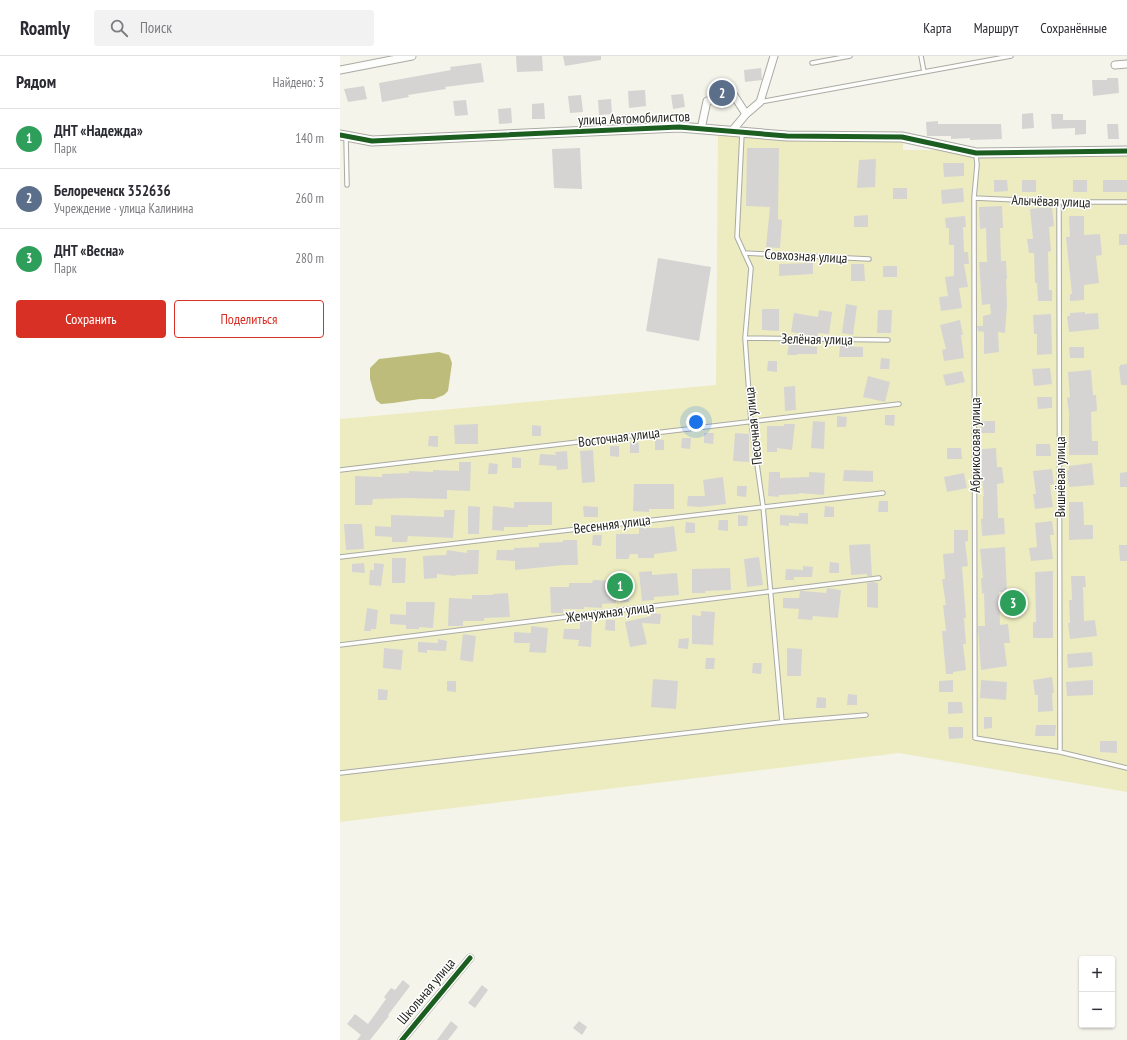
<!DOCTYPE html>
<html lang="ru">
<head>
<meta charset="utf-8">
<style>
  body { margin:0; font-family:"PT Sans Narrow",sans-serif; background:#f2f2f3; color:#2b2b33 }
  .controls { position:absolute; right:12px; bottom:12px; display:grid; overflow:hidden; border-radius:4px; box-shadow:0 1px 3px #0004 }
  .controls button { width:36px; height:36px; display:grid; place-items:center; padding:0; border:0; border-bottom:1px solid #e1e1e2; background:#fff; color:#2b2b33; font:20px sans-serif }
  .you { position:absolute; left:356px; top:366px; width:14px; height:14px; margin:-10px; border:3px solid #fff; border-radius:50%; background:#1a73e8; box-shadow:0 0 0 6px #1a73e833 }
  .badge { display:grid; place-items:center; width:26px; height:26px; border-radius:50%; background:#d93025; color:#fff; font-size:13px; font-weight:700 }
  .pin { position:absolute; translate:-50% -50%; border:2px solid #fff; box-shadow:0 1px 4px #0006 }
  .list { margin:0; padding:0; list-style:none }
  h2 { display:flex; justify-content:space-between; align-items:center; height:52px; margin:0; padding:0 16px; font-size:17px }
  h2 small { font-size:13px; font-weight:400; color:#7c7c81 }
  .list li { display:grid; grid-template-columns:26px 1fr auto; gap:12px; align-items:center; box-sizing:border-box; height:60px; padding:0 16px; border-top:1px solid #e1e1e2 }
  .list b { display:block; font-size:15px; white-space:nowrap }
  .list p { margin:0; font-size:13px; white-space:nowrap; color:#7c7c81 }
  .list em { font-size:13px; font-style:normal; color:#7c7c81 }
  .actions { display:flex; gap:8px; padding:12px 16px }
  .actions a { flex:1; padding:9px 0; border:1px solid #d93025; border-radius:4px; text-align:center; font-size:14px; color:#d93025 }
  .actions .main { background:#d93025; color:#fff }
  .icon { flex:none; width:22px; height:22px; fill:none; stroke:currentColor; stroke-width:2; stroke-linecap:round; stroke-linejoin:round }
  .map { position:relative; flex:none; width:787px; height:984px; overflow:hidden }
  header { display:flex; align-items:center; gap:24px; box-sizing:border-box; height:56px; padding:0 20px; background:#fff; border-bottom:1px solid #e1e1e2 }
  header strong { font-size:19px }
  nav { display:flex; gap:22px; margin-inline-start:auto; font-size:14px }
  .search { width:280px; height:36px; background:#f2f2f3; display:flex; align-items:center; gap:10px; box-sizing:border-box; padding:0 14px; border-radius:4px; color:#7c7c81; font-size:15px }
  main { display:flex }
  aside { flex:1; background:#fff }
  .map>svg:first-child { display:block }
</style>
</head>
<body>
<header>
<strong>Roamly</strong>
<div class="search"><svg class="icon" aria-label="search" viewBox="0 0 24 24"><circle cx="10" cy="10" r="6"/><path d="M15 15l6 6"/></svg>Поиск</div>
<nav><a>Карта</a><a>Маршрут</a><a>Сохранённые</a></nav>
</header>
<main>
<aside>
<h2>Рядом<small>Найдено: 3</small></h2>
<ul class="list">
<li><span class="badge" style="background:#2e9e5b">1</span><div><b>ДНТ «Надежда»</b><p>Парк</p></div><em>140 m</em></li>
<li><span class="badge" style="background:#5c6f8a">2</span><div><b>Белореченск 352636</b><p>Учреждение · улица Калинина</p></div><em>260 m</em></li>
<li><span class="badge" style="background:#2e9e5b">3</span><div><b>ДНТ «Весна»</b><p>Парк</p></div><em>280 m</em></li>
</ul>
<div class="actions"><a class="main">Сохранить</a><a>Поделиться</a></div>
</aside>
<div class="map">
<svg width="787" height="984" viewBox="0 0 787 984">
  <rect width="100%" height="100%" fill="#f4f4eb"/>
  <path fill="#edecc0" d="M378,79L563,85V94H654L787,93V736L559,697L0,766V363L376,329Z"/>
  <path fill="#bdbc7a" d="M99,296L109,299L112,307L108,335L104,339L94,343H80L53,347L41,348L36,344L30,323V312L39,303Z"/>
  <path fill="#d5d4d2" d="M176,0H202L203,15L177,16Z
    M223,0H261V4L225,10Z
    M141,7L144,26L105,31L106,33L68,39L69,41L42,46L39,27L111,14L110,11Z
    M421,12L422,24L405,26L404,14Z
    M767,22H778L779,37L753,40L752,24H767Z
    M24,30L27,43L8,46L4,33Z
    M305,34L306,50L289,52L288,35Z
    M343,38L345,51L333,53L331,39Z
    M241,39L243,56L230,57L228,40Z
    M271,43L272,58L259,59L258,44Z
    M126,44L128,59L115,60L113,45Z
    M204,47L205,63H192V48Z
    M171,52L172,67L159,68L158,53Z
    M693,57L694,72L682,73V58Z
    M711,58H723V64H746V78L735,79V72L712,73Z
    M598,65V68H661L662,83L630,84V82L611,83V80H587L586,66Z
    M767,68H778L779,83H768Z
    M240,92L242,133L214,132L212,93Z
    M407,92H439L438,163L442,164L440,192L426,191L430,151L406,150Z
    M536,103L535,131L517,132L519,104Z
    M603,107H624V120L604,121Z
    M654,124H667L668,135L654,136Z
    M682,124H696V136H682Z
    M733,124H747V136H733Z
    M763,124H787V136H763Z
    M553,132H567V143H553Z
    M623,132L624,146L602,148L601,134Z
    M662,150L663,172H660L661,205H666L667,223H666L667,249L665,277L658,276L659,296L644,298V276L638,275L637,270H643V260L651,258L650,248L642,249L639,206H647L646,172L640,173L639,151Z
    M712,151L714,170L709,171L711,195L708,196L709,234H712V245H698L697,227H695L694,197H689L687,183H693L690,153Z
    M528,159V171H514V160Z
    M625,160L626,171H623L624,196H628L629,208H624L628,231L619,232L622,252L601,255L599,241L608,240L605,221L614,220V189H609V172H606L605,162Z
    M729,160H744V179L760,178L762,199L756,200L759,227L744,229V244L730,245V238H732L726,181H730Z
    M779,178H787V189H779Z
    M318,202L371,211L359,285L306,275Z
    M473,207V218L439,220V208Z
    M511,208H524L525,225H511Z
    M543,210H557V221H543Z
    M506,248L517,250L513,279L502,277Z
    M422,253H439V275L422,274Z
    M479,254L492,256L489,278L478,277V280H474L451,276L454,257L478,261Z
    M538,254H552L551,277H537Z
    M745,256V258L758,257L759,273L729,276L727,260H730V257Z
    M711,258L712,298L697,299V278H694L693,259Z
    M620,264L623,279H621L624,302L604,305L602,294L606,293L600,269Z
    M449,288L477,291V298H457V299H447Z
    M500,290L523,291V301H499Z
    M729,291H744V302H730Z
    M541,302L550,303L549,313H540Z
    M428,305H437V316L427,315Z
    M787,308V329H781L779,311H780V309Z
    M710,312L712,328L694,330L692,313Z
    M751,314L753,339H756L757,355L751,356L752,385H758V399H729V357L727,342L730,341L728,316Z
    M622,315L625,326L606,330L603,319Z
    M528,320L550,326L545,346L523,341Z
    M455,330L456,354L445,355L444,331Z
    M697,341H712V352L698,353Z
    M545,359H555L554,370L545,369Z
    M497,360L507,361L506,371H497Z
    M473,365L485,366L484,393L471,392Z
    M640,365H655V377H641Z
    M138,368V388H115L114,369Z
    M444,368H455L452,394L437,392V396H427V370H444Z
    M192,369L201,370V380H192Z
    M364,377H374L373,388L364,387Z
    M395,377L409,378V406L393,405Z
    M89,380H98V391L88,390Z
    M342,382H351L350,393L341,392Z
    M315,383L324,384V394H315Z
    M290,386L299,387V397H290Z
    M696,388H710L711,400H696Z
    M270,390H279V401L270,400Z
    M607,392H621L622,403H607Z
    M656,392L657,411H662L664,427L657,428L658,462H664L665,478L642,480L641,463H643V440H644L641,413H642V393Z
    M253,394L255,426L242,427L240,395Z
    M227,395L228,413L217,414L216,410L199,409L200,398L216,399L215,396Z
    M172,401L181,402V412H172Z
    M119,406H131L130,435L107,434V443L65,442L33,443L32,449H15V420L42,421V418L69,417V415L93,416V414L119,415Z
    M149,407L158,408L157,418H148Z
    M752,407L754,429L729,431L727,415L729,414V410Z
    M712,413L714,428L710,429L713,451L695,453L693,438H696L693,415Z
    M504,414L533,415V426L503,425Z
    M429,416H440V422L469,421V416L485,417L484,439L459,437V438L439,439V441L428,440Z
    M787,416V431H780V417Z
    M624,417L627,432L607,436L604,421Z
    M383,421L386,448L360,451L347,450L348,440H365L363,424Z
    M294,428H334V453H309V456L293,455Z
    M397,430H407L406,441L397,440Z
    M539,445H548V456H538Z
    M174,446H212V469H188V471H164V475L152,474L153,450L174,452Z
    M729,446H743L744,469H753V483L729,484Z
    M128,450L140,451L139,478H128Z
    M243,450L258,451V461H244Z
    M485,450L494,451V461H484Z
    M104,454H115L113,482L68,480L67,486H52V481L35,480V470L51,471V459L104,461Z
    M459,457H468V468L449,467V470L440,469V459L459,460Z
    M398,459L408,460L407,470H398Z
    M379,464H388V475L378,474Z
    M712,465L714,479H710L713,503L691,505L689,492L697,491L695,467Z
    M346,466L355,467V477H345Z
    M4,468H22L24,493L6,494Z
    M334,470L337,495L314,498V502H298V498H290L289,502L288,503H276V478H299V472H321Z
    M614,474H628V485L625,486L628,510L622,511L626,562H624L626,588H623L626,614L613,616V618H606L602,575H606L603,549H606L602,523H605L603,498L614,497Z
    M253,479H262L261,490L252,489Z
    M223,484H237L238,509H224L175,514V505L156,504L157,494H174V492L199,491V487L223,486Z
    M530,488L532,520H527V518L511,519L509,489Z
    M779,489H787V505H780Z
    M665,491L667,536H659L660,569L668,568L670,587H664L667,610L641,614L638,570H645L644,537L642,538L641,522H643L640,493Z
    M107,494L127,497V494H139L138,518L116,519L115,520L97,518V522L84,523L83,500L106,499Z
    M419,501L423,529L407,531L404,503Z
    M52,502H66L65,527H52Z
    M490,506L499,507V517H489Z
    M24,507L25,517L12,516V508Z
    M34,507L44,508L41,530L29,529L30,514H34Z
    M463,510L473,511L472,521H454V524H445L446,513L463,514Z
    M390,512L391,534L365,535V537H352V513Z
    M312,515V519L337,517L339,539L314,541V544L302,545L299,516Z
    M713,515V582H693V566H696L695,516Z
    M277,520L289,521V546H280L278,534H277L276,547L262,548V552L244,551V553H223V557H211L210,531H229V527H252L253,524L277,525Z
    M731,520H745L746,531H743L744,565L755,564L757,580L730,583L728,567H730L729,544H732Z
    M533,526L538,527V552L527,551V527Z
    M487,532L501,534L498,562L473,560L472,564L458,563L459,553L443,552V542H459L460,535H463L486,537Z
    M168,537L170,561L144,562V565H123V570H108L109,542L132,543V539H153V538Z
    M66,546H95L93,572L79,571V573H66V569L50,568V558L66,559Z
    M27,552L38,554L36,573H31V575H24Z
    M361,555L375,556L373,589L352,588V559L361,560Z
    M311,557L321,558L320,568L302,567L307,588L290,591L285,566L311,560Z
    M240,564L252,565L251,591L238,590L239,584L223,583L224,573H240Z
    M266,564H275V575L265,574Z
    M191,570L208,572L206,597L189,596L190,587H174V576L191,577Z
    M123,578L136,580L133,606L120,604Z
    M349,582L348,593L338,592L339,583Z
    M98,583L107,585L106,595L87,594V597L78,596V586L98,587Z
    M44,592L63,594L61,614L43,612Z
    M447,592L462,593L461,620H447Z
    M752,596L753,610L728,612L727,598Z
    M366,602H375L374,613H365Z
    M413,607H422L421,618L412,617Z
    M712,621L714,637H712L713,655L698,656V639H695L693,624Z
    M313,623L338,625L336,653L311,651Z
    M613,624V636H599V625Z
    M641,624L667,626L666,644L640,642Z
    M753,624V639L727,640L726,626Z
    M107,625H116V636L107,635Z
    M38,633L48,634L47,644H38Z
    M508,638L517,639V649H507Z
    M477,641L486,642V652H476Z
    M608,646H622L623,657L608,658Z
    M644,661H652V672L644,673Z
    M696,669H716L715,680H695Z
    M608,671H623V682L609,683Z
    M760,685H777V697L760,696Z
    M63,924L70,930L48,959L49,960L30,984H17L21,979L7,968L15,958L28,968L46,943L44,941L51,932L55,934Z
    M142,929L148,934L135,952L128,947Z
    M111,965L118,971L108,984H97Z
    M239,965L247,971L242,979L233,972Z"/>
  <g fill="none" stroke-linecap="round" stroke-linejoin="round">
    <g stroke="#aaaaa4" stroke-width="5.5">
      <path id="service" d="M581,0L584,16
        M472,7L510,0
        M420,46L671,0
        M402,77L397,181L411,212L405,282L411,366L423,450L442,666
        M6,81L7,129
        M636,98L637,109L634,142L635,682L720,696L787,712
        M634,142L719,146H787
        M719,146L720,696
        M404,197L529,203
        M405,282L548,284
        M0,414L559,348
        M0,501L543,437
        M0,589L539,522
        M0,717L442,666L526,659"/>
    </g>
    <g stroke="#aaaaa4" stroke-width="9">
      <path id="minor" d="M775,9L787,8
        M0,14L72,0
        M361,73L367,45L393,38L406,58
        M392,75L406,58L420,46L434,0
        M62,984L130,902"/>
    </g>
    <g stroke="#aaaaa4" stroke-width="11">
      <path id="tertiary" d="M0,79L32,85L339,71L447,80L562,81L636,97L787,95"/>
    </g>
    <use href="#service" stroke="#fdfdfc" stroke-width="3.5"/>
    <use href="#minor" stroke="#fdfdfc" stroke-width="7"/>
    <use href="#tertiary" stroke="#fdfdfc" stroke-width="9"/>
    <g stroke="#fff" stroke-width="8">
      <path id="cycleway" d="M0,79L32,85L339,71L447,80L562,81L636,97L787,95
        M62,984L130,902"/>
    </g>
    <use href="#cycleway" stroke="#1b5e20" stroke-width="5"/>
  </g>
  <g text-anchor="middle" stroke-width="3" stroke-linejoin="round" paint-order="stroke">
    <g font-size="14" fill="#1f1f19" stroke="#fff">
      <text transform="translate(294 62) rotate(-2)" y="5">улица Автомобилистов</text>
      <text transform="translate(711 145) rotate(2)" y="5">Алычёвая улица</text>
      <text transform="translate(466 200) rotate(3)" y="5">Совхозная улица</text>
      <text transform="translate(477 283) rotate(1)" y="5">Зелёная улица</text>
      <text transform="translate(413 370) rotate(-96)" y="5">Песочная улица</text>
      <text transform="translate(279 381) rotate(-7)" y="5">Восточная улица</text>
      <text transform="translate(635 389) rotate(-90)" y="5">Абрикосовая улица</text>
      <text transform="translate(720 421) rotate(-90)" y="5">Вишнёвая улица</text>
      <text transform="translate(272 468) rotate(-7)" y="5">Весенняя улица</text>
      <text transform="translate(270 556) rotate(-7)" y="5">Жемчужная улица</text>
      <text transform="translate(86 935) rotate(-50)" y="5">Школьная улица</text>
    </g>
  </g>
</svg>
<div class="controls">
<button>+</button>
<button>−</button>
</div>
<div class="you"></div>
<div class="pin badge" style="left:280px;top:530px;background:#2e9e5b">1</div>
<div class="pin badge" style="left:382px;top:37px;background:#5c6f8a">2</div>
<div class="pin badge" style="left:673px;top:547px;background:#2e9e5b">3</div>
</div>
</main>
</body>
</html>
